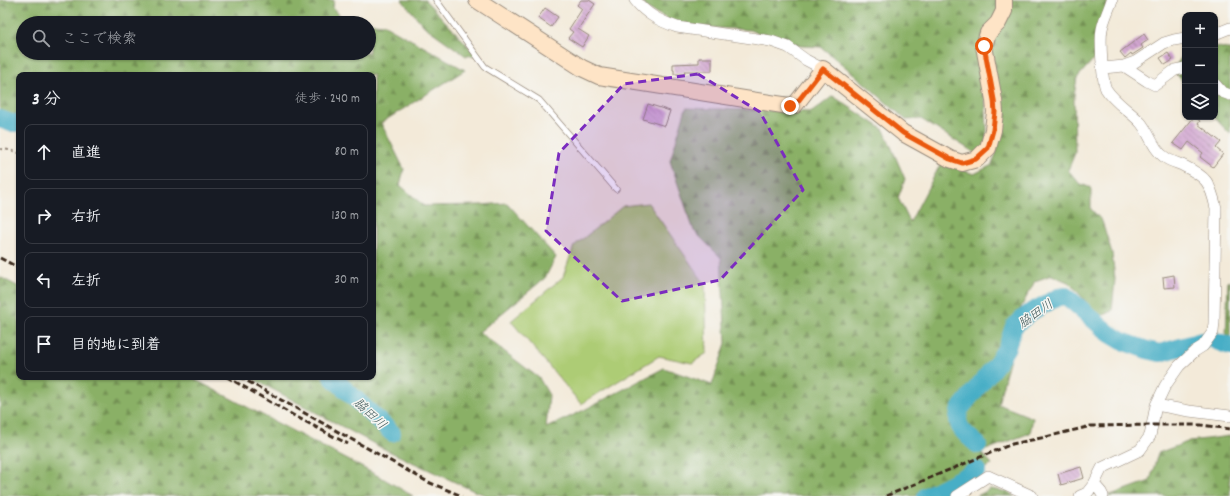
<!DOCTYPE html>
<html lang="ja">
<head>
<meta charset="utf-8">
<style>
  body { margin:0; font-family:Dekko,"Klee One",sans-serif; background:#242831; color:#f1f3f6 }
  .controls { position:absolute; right:12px; top:12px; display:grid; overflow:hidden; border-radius:8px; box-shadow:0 1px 3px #0004 }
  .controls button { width:36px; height:36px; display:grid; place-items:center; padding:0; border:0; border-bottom:1px solid #363941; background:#171b24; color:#f1f3f6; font:20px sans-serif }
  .stop { position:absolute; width:12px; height:12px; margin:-9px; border:3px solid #ea580c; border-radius:50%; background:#fff }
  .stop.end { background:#ea580c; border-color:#fff; box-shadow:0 1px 4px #0008 }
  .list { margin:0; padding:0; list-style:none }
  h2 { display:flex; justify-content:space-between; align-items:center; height:52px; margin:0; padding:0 16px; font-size:17px }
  h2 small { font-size:13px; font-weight:400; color:#9ea1a6 }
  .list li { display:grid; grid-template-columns:26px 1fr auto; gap:12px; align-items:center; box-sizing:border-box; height:56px; margin:0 8px 8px; padding:0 8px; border:1px solid #363941; border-radius:8px }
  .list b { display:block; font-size:15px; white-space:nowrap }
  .list em { font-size:13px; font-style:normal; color:#9ea1a6 }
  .icon { flex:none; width:22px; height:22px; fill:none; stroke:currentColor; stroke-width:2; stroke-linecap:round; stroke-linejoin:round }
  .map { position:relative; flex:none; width:1230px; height:496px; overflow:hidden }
  .search { position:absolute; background:#171b24; box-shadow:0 1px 3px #0004; left:16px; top:16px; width:360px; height:44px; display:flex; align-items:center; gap:10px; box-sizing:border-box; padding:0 14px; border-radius:22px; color:#9ea1a6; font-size:15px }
  .panel { position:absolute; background:#171b24; box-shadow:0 1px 3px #0004; left:16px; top:72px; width:360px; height:308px; border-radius:8px }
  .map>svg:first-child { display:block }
</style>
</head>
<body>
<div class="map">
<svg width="1230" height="496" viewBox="0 0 1230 496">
  <defs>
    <pattern id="forest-firs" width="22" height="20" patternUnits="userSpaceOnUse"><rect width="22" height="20" fill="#8ab066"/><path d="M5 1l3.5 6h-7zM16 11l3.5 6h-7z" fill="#728f53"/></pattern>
    <pattern id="building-back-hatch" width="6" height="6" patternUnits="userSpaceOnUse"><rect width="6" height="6" fill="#d1a5d0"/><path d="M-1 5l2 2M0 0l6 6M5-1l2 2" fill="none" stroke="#ab87a8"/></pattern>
  </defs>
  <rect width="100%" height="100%" fill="#f6f6f2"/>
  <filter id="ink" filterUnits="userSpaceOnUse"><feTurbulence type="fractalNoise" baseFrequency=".025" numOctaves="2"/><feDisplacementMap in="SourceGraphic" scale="8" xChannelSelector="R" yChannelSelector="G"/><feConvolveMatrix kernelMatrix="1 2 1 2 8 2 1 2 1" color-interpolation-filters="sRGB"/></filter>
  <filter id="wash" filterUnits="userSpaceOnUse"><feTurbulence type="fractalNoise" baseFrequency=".012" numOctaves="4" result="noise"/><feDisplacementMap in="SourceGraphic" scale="16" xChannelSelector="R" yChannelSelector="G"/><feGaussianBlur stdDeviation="0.9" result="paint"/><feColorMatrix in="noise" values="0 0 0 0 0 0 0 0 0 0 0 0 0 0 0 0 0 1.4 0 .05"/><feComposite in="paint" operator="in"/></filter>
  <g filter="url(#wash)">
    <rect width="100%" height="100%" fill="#f3ead9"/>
    <path fill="url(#forest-firs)" stroke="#626d42" fill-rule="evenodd" d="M0,0H334L333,8L344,20L383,24L465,70L381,123L404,169L400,185L424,206L481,205L507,203L556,257L545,278L479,332L539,378L549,395L546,428L584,410L664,368L712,385L726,343L721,258L694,231L670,161L686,108L812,112L833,96L884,130L905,179L898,198L910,222L941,163L974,174L992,165L998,148L1000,106L990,43L1009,0H1108L1099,53L1077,78L1074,96L1075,153L1068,170L1079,183L1091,188V209L1102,221L1112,253L1115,279L1112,311L1099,317L1070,283L1052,275L1035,281L1018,313L1013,346L998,404L1033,418L1030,433L981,452L992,464L947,496H489L474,491L380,447L250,377H373V75H19V116H12L0,110ZM23,23H369V53H23Z
      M402,0H425L477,55L466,56L424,26Z
      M641,0H1000L999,13L987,28L985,91L987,130L985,147L975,153L921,119L906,120L854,74L821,47L784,45L750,30L704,27L673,22L647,8Z
      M1215,46L1227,49H1230V134L1214,117H1215Z
      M1185,53V85L1173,69Z
      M0,277L19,287V377H190L384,479L413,496H0Z
      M1230,281V339L1226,336L1228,282Z
      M1230,436V496H1108L1150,481L1158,453L1190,441Z
      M990,489L1008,492L1015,496H977Z"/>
    <path fill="#adcc74" stroke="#747b49" d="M648,203L705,284L707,353L692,363L659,356L581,404L511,321L563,277L574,246L623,206Z"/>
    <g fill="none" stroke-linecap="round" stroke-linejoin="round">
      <path stroke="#47aec6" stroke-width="18" d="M0,119L11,123H19
        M1216,341L1230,346
        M332,377L392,433
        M978,445C966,434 953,427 960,409L997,363L1007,347L1014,326L1031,312L1058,297L1066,296L1110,334L1122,341L1147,350L1160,353L1202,341
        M926,496L977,470"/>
    </g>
    <g id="blocks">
      <path fill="url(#building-back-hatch)" d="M581,0H589L595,4L578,29L589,36L582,47L568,38L573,32L569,29L582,9L577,5Z
        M545,8L558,17L551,27L538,18Z
        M1144,34L1148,40L1141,45L1143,48L1132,55L1131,53L1125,58L1120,52Z
        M1168,53L1173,60L1165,65L1160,58Z
        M699,58H712V71H684L685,74H674V70H673V64L699,63Z
        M648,104L670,111L665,126L643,119Z
        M1194,117L1200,121L1198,124L1221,142L1216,148L1223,154L1213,167L1200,157L1203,153L1189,142L1183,150L1173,143Z
        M1174,275L1175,287L1164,288L1163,277Z
        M1081,467L1084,478L1061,485L1058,474Z"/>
    </g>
  </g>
  <g filter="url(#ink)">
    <use href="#blocks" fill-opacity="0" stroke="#978a7c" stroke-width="1"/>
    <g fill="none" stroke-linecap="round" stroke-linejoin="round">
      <g stroke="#978a7c" stroke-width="7">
        <path id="lane" d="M436,0L485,67L539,100L616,189"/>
      </g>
      <g stroke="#978a7c" stroke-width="12">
        <path id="street" d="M635,0C646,14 659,21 677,27L771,41L788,47L806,60L823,69
          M1215,34L1230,28
          M1124,66L1147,81L1155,85L1175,70L1185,68
          M1103,68L1124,66L1135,62L1164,43L1174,40L1185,38
          M1215,84L1222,92L1230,95
          M1156,405L1189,411L1230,416
          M1094,484L1101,492L1103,496
          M957,496L988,476L1032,496
          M1080,496L1087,493L1094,484L1102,468L1140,450L1150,436L1156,405L1165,386L1179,366L1195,351L1203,346L1213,332L1214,323L1216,208C1210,182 1207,177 1182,165C1177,163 1170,161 1166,158C1153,150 1150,134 1141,123C1130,111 1115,103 1106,89C1102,81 1100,39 1102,29C1104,19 1109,9 1112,0"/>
      </g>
      <g stroke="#978a7c" stroke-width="18">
        <path id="secondary" d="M477,0L582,68L599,76L789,106L795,105L823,69L903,133L950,159L962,163L977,159L988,148L993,130L995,112L994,100L984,46L988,33L998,23L1004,11V0"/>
      </g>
      <path stroke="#978a7c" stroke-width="2" stroke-dasharray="3 3" stroke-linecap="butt" d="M0,149L10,150L19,153"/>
      <use href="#lane" stroke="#fff" stroke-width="5.5"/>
      <use href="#street" stroke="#fff" stroke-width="11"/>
      <use href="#secondary" stroke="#fee4c6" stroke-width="16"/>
      <path stroke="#3b2a1e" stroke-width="3" stroke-dasharray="6 3" stroke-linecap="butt" d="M0,258L19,268
        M227,377L293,415L348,444
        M240,377L428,482L462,496
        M886,496L1012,444L1046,437L1091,426L1152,425H1201L1230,429"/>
    </g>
  </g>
  <g fill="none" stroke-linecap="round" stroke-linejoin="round" filter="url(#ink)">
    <path stroke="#ea580c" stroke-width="5" d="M790,106L795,105L823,69L903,133L950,159L962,163L976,159L988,148L993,130L995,112L994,100L984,46"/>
  </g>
  <path fill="#7b2cbf" fill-opacity="0.2" stroke="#7b2cbf" stroke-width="3" stroke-dasharray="8 5" stroke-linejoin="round" d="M698,74L760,112L803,190L720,280L622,301L546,231L559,153L624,84Z"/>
  <g text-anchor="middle" stroke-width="3" stroke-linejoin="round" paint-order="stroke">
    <g font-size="13" font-style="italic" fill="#3f5859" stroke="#f6f6f2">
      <text transform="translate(1035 313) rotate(-35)" y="5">脇田川</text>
      <text transform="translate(371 413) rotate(43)" y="5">脇田川</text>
    </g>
  </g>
</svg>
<div class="controls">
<button>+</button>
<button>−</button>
<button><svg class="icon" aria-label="layers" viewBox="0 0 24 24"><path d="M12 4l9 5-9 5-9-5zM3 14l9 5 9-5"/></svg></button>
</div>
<div class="stop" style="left:984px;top:46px"></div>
<div class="stop end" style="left:790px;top:106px"></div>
<div class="search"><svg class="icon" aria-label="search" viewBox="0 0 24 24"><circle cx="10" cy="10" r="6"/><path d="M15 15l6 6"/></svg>ここで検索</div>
<section class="panel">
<h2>3 分<small>徒歩 · 240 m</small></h2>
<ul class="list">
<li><svg class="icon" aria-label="ahead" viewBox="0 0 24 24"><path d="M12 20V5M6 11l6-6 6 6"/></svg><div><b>直進</b></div><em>80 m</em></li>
<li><svg class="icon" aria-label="right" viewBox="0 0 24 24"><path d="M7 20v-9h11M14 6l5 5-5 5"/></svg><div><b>右折</b></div><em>130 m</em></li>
<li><svg class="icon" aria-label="left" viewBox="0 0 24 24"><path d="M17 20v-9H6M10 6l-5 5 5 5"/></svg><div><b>左折</b></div><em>30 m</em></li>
<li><svg class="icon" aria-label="arrive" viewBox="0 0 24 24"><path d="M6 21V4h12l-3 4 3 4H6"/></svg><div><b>目的地に到着</b></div></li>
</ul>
</section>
</div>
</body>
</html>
